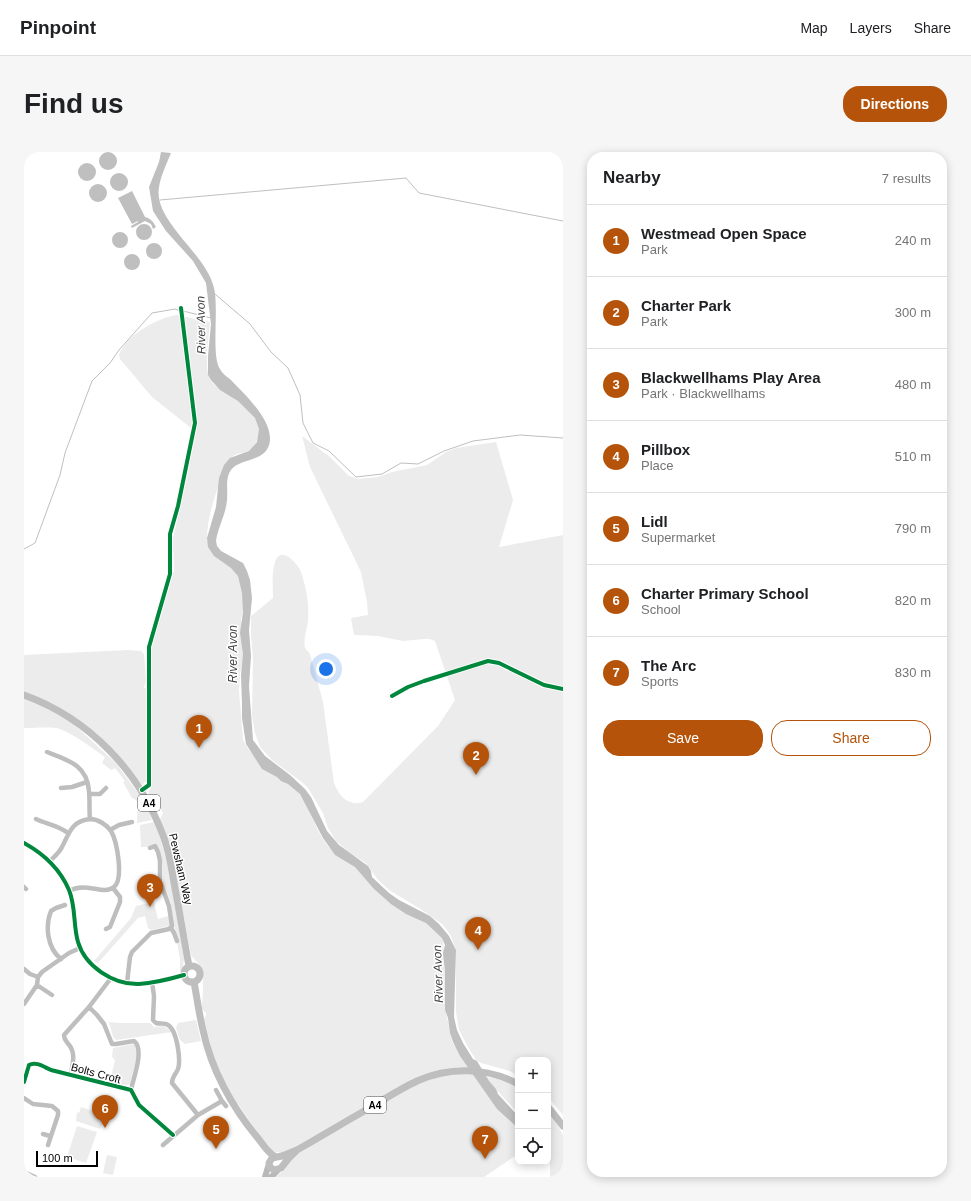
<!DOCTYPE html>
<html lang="en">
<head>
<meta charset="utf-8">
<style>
  body { margin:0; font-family:Helvetica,sans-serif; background:#f6f6f6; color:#202124 }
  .controls { position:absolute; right:12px; bottom:12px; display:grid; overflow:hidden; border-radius:8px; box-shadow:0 2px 10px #0003 }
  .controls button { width:36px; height:36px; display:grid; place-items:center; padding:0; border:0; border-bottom:1px solid #e0e0e0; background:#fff; color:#202124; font:20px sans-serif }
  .scale { position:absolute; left:12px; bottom:10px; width:62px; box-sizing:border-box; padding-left:4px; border:2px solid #000; border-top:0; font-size:11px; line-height:14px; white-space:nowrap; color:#000; -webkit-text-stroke:3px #fff; paint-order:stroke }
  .you { position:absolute; left:302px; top:517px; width:14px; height:14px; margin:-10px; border:3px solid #fff; border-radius:50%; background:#1a73e8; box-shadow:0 0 0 6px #1a73e833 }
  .badge { display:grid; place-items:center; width:26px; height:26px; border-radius:50%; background:#b45309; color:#fff; font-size:13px; font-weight:700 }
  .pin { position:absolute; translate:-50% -33px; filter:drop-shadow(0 1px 2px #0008) }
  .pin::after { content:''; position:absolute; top:21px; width:14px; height:12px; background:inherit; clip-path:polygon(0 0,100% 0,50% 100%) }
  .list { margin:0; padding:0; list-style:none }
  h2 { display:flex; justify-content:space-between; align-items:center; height:52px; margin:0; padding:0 16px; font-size:17px }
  h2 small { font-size:13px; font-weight:400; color:#757577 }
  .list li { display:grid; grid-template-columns:26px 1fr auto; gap:12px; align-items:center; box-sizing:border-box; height:72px; padding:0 16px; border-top:1px solid #e0e0e0 }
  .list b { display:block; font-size:15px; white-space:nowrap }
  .list p { margin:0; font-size:13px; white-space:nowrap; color:#757577 }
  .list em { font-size:13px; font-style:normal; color:#757577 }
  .actions { display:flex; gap:8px; padding:12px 16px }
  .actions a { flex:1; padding:9px 0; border:1px solid #b45309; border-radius:16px; text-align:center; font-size:14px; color:#b45309 }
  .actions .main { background:#b45309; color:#fff }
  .icon { flex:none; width:22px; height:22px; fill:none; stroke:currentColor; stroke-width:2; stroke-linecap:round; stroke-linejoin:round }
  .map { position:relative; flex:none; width:539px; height:1025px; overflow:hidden; border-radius:16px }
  header { display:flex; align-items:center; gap:24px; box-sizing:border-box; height:56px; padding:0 20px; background:#fff; border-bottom:1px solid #e0e0e0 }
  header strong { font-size:19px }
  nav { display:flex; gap:22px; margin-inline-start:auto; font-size:14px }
  .intro { display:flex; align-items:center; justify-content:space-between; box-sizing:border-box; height:96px; padding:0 24px }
  h1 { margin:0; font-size:28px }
  .button { padding:10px 18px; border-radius:16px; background:#b45309; color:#fff; font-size:14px; font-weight:700 }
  main { display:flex; gap:24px; padding:0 24px }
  aside { flex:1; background:#fff; border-radius:16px; box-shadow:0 2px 10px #0003 }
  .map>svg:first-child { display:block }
</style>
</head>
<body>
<header>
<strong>Pinpoint</strong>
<nav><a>Map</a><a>Layers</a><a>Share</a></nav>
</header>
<div class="intro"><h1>Find us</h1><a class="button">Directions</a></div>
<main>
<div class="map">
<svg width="539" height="1025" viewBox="0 0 539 1025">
  <rect width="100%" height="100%" fill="#fff"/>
  <path fill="#ececec" d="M153,163L186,170C185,185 180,211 185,225C188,233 198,238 205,243C216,249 233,263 235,276C236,283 232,294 226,298C218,303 212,299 205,308C202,312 200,318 199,322C191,343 183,365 183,388L220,427L222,442L217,468L221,498L216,522L215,539L219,587C229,612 255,619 272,637C286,653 290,676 303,693C310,702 323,708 333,714C337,717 340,721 344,725L416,782L419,786L422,835L421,855L428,890L457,932L494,971V1002L460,1025H251L260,1018L264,1009L258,1001L248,999L243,994L204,938L189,903L180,867L182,864V861L178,857C178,846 181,826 177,816C175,811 170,807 167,803L146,693L136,667L139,661L136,656L131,654L124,640L127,636V495L150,419L149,387L172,280L128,245L96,207L95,203C102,183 133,166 153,163Z
    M278,284L306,305L325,324L334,327L354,325L368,320L403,313L422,300L432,296L472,290L489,348L475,395L539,383V963L524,945V908H494V924L486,919L457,911L452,908L444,895L435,878L432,860V798L427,784L423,778L418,772L398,758L365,738L354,728L342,711L326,701L312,689L304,676L299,661L284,636L279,631L248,608L236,595L231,581L228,564L229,508L227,482V464L249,446C249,437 245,390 266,406C272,411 276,416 278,423C283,438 285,453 284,469C283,478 279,487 281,496L286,502L299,550L310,631C315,644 325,655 339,650L414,574L431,548L411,489L406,487H400L379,489L354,484L330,483L327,466L344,463L343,450L337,420L286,315Z
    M104,498L117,499L120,502L122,529L120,536L124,537L123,628L118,633L92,600L72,581L0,541V503Z
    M0,546L26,557L46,569L91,610L120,649L128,668L113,671L114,649L108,646L99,630L101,629L91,616L87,618L78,611L81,605C70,597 44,578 32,576C22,575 10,576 0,576Z
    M130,670C148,713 152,761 160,806L159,816L156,820V807L150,773L127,778L124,776L121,764L114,766L74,811L70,809L107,766L112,754L130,750L134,767L148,763L147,751L139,731V713L134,695H117L116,673Z
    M172,868L177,889L161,892L156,888L152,876L154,871Z
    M85,870L95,871H126L130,875L140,874L148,880L92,888L89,885Z
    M109,892H112L114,900L106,932L101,934L86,930L91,908L88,905L89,896Z
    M462,925L474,927L494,936V961L466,931Z
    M57,955L81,963L79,969H80L76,977L52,969L53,960L55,961Z
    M524,961L534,974L539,983V1025H526V1010L524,1002Z
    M53,974L73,980L62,1011L43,1005Z
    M83,1003L93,1005L89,1023L79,1021Z"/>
  <path fill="#bfbfbf" d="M75 9a9 9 0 1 1 18 0a9 9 0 1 1-18 0Z
    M137,0L147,1C143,11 137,23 135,35C129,69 182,101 190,136C195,156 187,204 196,217C198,221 203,225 207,228C220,242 247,266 246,288C244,311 217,305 207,318C201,326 204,338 203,348C202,362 194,375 192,389L193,394L197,399L219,411L223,419L226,428L228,446L225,478L227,504L225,534L229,588L241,604L266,623L281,637L287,645L303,679L315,693L344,714L347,719L348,725L365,741L375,748L406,764L415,772L425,784L432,798L430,865L433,878L439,891L449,907L453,909L465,929L472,937L474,942L494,964V976L473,957L436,904L429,890L426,881L424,866L421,858V819L419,801L421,793L418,786L402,771L382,762L367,752L350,737L331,715L311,703L299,686L276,642L264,632L257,629L253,625L238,617L222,592L218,566V553L217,523L219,502L216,481L219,460L218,441L214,424L207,416L190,404L184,395L183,386L192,355L195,326L200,313L206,306L225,299L233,290L235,277L231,266L214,249L196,238L187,228L184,223V204L187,172L182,131L169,109L142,79L129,59L125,35L135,10Z
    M54 20a9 9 0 1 1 18 0a9 9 0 1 1-18 0Z
    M86 30a9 9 0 1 1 18 0a9 9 0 1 1-18 0Z
    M65 41a9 9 0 1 1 18 0a9 9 0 1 1-18 0Z
    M108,39L121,65C127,67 129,69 132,75L129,77L127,72L121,69L108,76L107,74L114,70V69L108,72L94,46Z
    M112 80a8 8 0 1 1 16 0a8 8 0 1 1-16 0Z
    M88 88a8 8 0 1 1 16 0a8 8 0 1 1-16 0Z
    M122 99a8 8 0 1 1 16 0a8 8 0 1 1-16 0Z
    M100 110a8 8 0 1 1 16 0a8 8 0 1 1-16 0Z"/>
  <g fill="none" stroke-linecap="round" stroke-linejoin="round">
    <path stroke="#bfbfbf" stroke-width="1" d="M136,48L382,26L395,41L539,69
      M191,142L226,172L247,200L264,216L276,243L279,271L289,291L305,299L332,325L358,322L377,311L394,312L420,299L449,289L496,283L539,286
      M159,159L187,166
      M0,397L11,391L36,323L41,301L68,229L86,211L95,198L128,161L151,157L156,159"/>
    <path stroke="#bebebe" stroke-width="4.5" d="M368,544L384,535L400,529L464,509L475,511L520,533L539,537
      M23,600C44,608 63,613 65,639C66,649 65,658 66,667
      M37,636L48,635L63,630
      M118,638L125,633V495L146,422V382L154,354L171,271L157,156
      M65,642H76L82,636
      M12,667C22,672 34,673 44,681
      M86,678L95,673L108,670
      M0,691C20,702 36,717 45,738C52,755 49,773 54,790C61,814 89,833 115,832C130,831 146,827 160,823
      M26,709C30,705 35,701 38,695C45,682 47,669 66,667C74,667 83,673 87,679C93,689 100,727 90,735C79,744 62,729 45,739
      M0,735L2,737
      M147,776L150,781L153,789
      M82,777L86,775L96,750V745L89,736
      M37,807C23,796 21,774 27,759L32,756L41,753
      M0,817L6,822L14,825
      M128,830L130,844L129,868L132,871C136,872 141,871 144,873C153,878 157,908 154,917C152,922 148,925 148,931L174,963
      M103,831L106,805L108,800L127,781L145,777L148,774L145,754L136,729V709L134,700L131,694L126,696
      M13,833L28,843
      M0,852L13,833L14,825L18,820L45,801L56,796
      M65,855L73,863L80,872L88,892H92L110,889C121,897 109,927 107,938
      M47,923C48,913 52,903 46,894C43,890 40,888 40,883L65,855L87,826
      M0,930L5,913C12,909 20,915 27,918L107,938L115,953L149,983
      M0,946L9,952L28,954L34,959V963L24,993
      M198,949L202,954
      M19,982L26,984
      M139,993L174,963L198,949L192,938
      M0,1020L11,1025"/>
    <path stroke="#b8b8b8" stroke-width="6" d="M241,1025L245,1012
      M247,1025L254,1018"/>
    <path stroke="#bebebe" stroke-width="7" d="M0,543C66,567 116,620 140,686C146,702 148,720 151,736C156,762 160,788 165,814
      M160 822a8 8 0 1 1 16 0a8 8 0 1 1-16 0Z
      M170,830C173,846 175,862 179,878C187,917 208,955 233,985C239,992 243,1001 252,1005
      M524,955L539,974
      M273,998L264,1007L257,1016L250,1018L246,1015L245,1011L248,1006L258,1004L273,998C296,985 319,971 342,958C359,948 376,937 393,929C425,915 463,915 494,932"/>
    <g stroke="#fff" stroke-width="6">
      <path id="cycleway" d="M368,544L384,535L400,529L464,509L475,511L520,533L539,537
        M118,638L125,633V495L146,422V382L154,354L171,271L157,156
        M0,691C20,702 36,717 45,738C52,755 49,773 54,790C61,814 89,833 115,832C130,831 146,827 160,823
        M0,930L5,913C12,909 20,915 27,918L107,938L115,953L149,983"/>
    </g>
    <use href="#cycleway" stroke="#00873e" stroke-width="4"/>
  </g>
  <g text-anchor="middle" stroke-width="3" stroke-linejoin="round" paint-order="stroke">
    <g fill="#fff" stroke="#4c4c4c" stroke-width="1">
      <rect x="114" y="643" width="22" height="16" rx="3"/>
      <rect x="340" y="945" width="22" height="16" rx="3"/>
    </g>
    <g font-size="10" font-weight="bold" fill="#000">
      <text x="125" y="655">A4</text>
      <text x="351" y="957">A4</text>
    </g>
    <g font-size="11" fill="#000" stroke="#fff">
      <text transform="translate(157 717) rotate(77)" y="4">Pewsham Way</text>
      <text transform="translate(72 921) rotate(15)" y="4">Bolts Croft</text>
    </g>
    <g font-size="12" font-style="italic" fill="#444" stroke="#fff">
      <text transform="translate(177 173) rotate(-91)" y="4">River Avon</text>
      <text transform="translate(209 502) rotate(-90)" y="4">River Avon</text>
      <text transform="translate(414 822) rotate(-92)" y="4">River Avon</text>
    </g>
  </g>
</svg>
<div class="controls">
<button>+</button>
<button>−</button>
<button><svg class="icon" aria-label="locate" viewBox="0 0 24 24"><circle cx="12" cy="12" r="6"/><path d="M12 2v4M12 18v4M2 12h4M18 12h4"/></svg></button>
</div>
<div class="scale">100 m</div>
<div class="you"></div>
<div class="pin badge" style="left:175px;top:596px">1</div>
<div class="pin badge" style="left:452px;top:623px">2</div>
<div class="pin badge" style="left:126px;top:755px">3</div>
<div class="pin badge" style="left:454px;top:798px">4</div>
<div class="pin badge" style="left:192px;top:997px">5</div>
<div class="pin badge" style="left:81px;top:976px">6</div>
<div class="pin badge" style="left:461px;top:1007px">7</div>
</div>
<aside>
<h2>Nearby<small>7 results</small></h2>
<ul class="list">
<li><span class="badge">1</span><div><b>Westmead Open Space</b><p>Park</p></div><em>240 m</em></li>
<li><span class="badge">2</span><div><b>Charter Park</b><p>Park</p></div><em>300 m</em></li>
<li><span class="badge">3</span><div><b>Blackwellhams Play Area</b><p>Park · Blackwellhams</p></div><em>480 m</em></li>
<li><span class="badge">4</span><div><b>Pillbox</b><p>Place</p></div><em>510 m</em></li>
<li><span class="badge">5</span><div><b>Lidl</b><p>Supermarket</p></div><em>790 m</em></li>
<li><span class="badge">6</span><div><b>Charter Primary School</b><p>School</p></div><em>820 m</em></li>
<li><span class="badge">7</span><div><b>The Arc</b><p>Sports</p></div><em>830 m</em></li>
</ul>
<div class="actions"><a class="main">Save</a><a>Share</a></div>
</aside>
</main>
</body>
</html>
